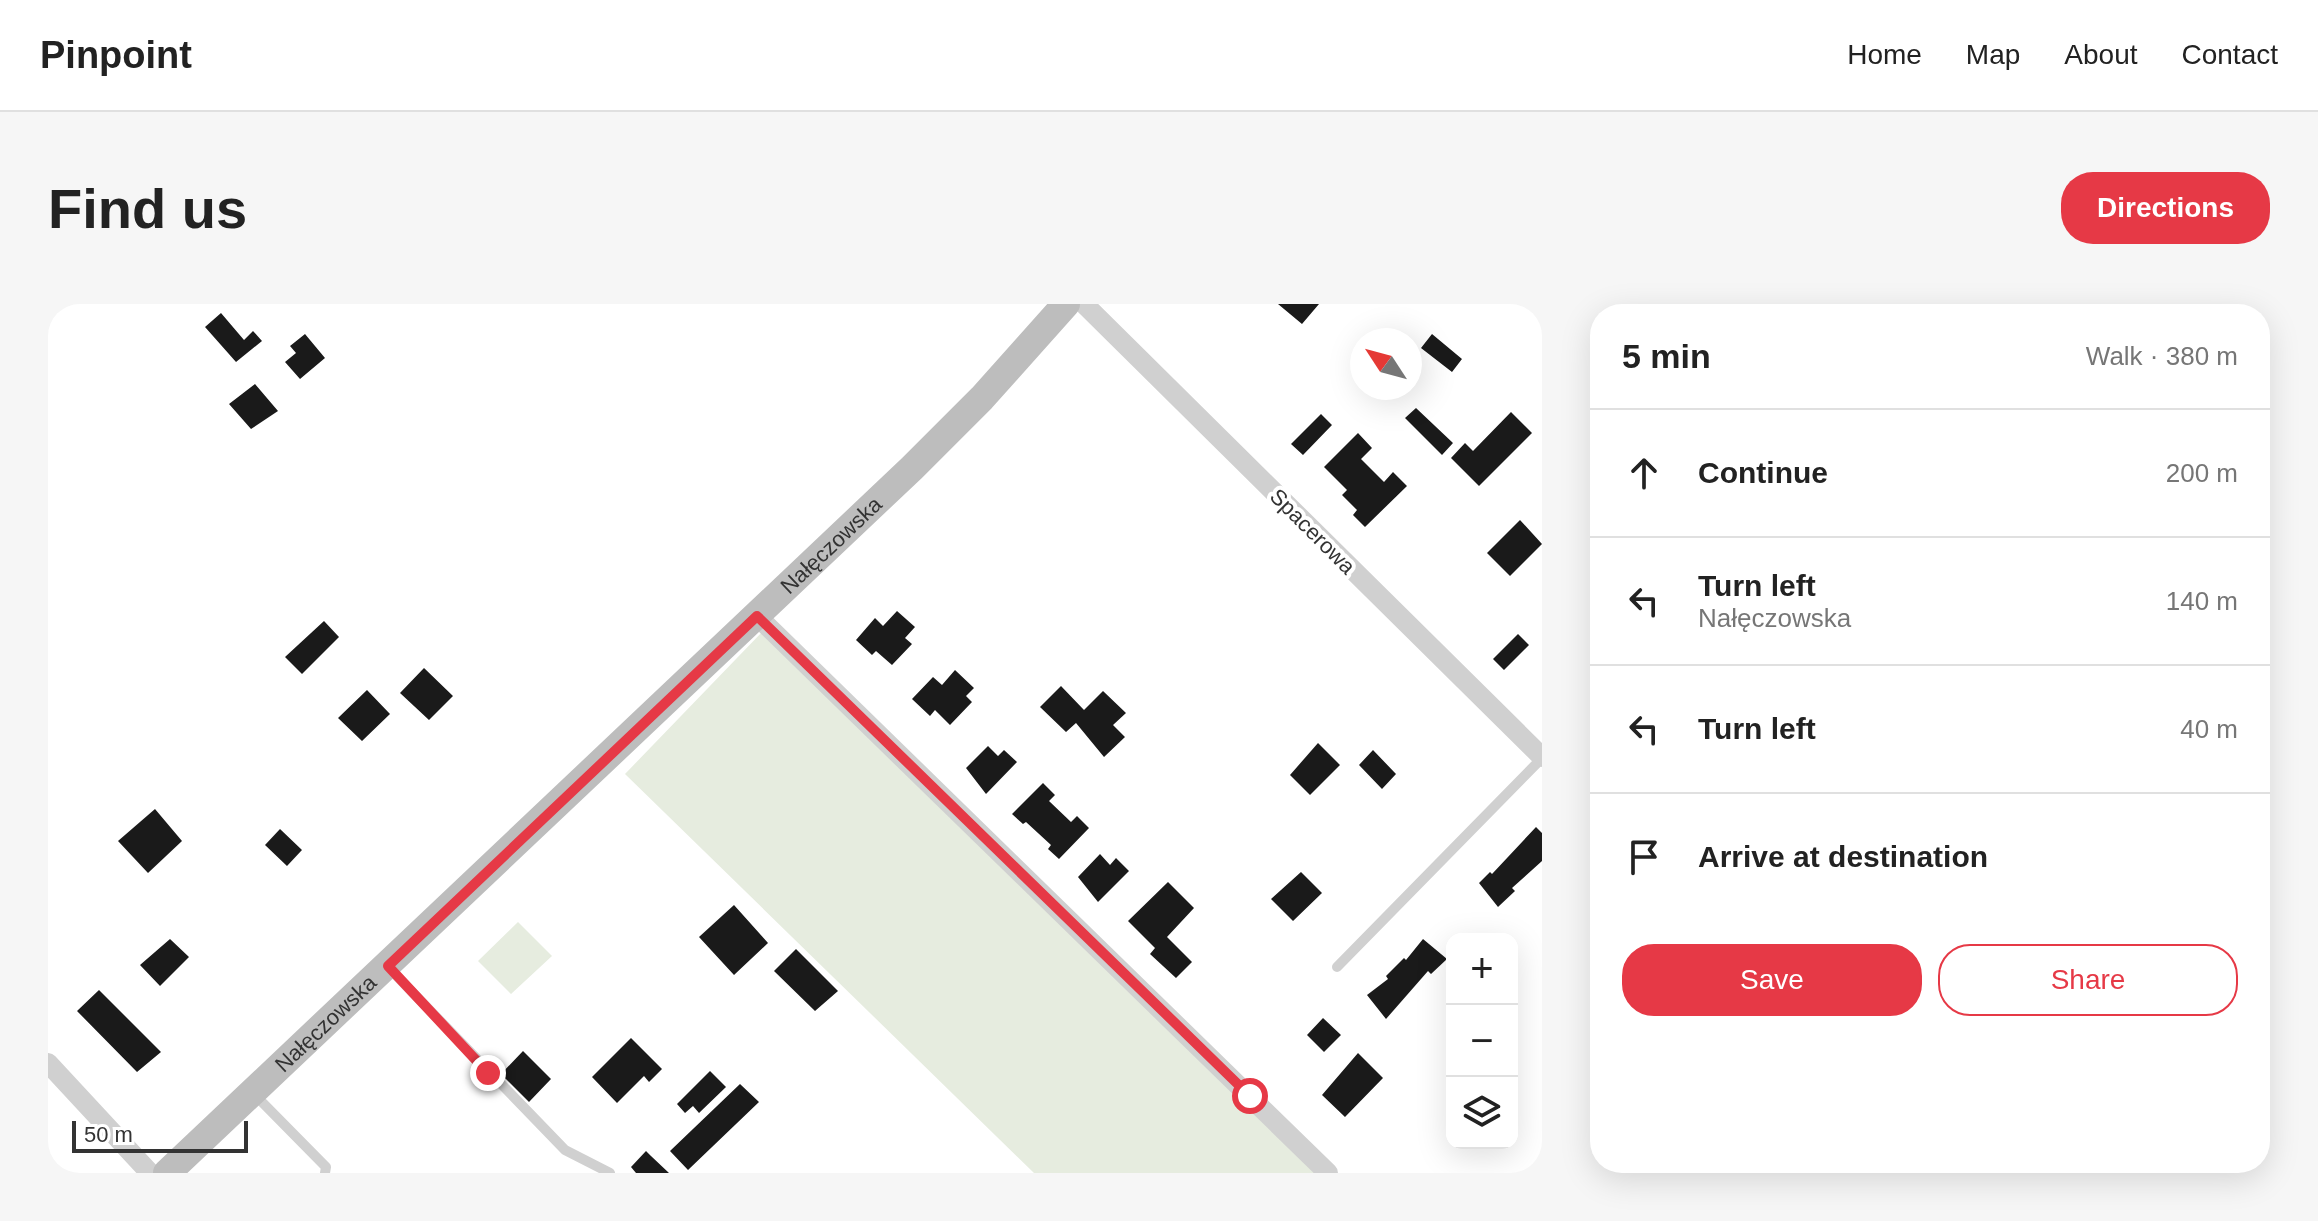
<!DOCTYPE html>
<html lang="en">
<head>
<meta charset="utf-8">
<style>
  body { margin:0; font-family:Arial,sans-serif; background:#f6f6f6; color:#222 }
  .controls { position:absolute; right:24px; bottom:24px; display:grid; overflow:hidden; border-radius:16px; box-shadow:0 8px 32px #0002 }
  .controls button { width:72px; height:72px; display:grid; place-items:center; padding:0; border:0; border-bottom:2px solid #e0e0e0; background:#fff; color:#222; font:40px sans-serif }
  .compass { position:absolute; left:1302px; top:24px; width:72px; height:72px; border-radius:50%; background:#fff; box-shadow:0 8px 32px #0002; rotate:306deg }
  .scale { position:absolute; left:24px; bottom:20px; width:176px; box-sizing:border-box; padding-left:8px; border:4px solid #333; border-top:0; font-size:22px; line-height:28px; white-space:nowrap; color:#333; -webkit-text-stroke:6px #fff; paint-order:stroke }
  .stop { position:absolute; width:24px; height:24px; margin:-18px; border:6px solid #e63946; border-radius:50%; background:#fff }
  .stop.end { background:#e63946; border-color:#fff; box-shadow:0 2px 8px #0008 }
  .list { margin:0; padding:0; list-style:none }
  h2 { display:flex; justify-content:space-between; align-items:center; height:104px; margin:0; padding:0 32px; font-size:34px }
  h2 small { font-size:26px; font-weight:400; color:#767676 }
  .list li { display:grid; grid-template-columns:52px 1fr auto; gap:24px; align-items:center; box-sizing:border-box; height:128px; padding:0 32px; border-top:2px solid #e0e0e0 }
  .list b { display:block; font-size:30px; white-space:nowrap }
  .list p { margin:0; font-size:26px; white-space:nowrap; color:#767676 }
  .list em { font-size:26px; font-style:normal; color:#767676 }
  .actions { display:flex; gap:16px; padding:24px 32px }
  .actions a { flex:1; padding:18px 0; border:2px solid #e63946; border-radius:32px; text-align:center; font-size:28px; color:#e63946 }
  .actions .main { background:#e63946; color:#fff }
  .icon { flex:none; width:44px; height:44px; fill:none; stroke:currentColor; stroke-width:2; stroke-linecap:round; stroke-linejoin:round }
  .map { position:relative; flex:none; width:1494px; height:869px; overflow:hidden; border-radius:32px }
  header { display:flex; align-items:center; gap:48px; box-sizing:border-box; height:112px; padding:0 40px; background:#fff; border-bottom:2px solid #e0e0e0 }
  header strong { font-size:38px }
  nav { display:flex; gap:44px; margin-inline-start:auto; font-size:28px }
  .intro { display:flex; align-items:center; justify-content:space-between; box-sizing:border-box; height:192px; padding:0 48px }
  h1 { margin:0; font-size:56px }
  .button { padding:20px 36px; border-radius:32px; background:#e63946; color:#fff; font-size:28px; font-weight:700 }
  main { display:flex; gap:48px; padding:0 48px }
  aside { flex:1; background:#fff; border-radius:32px; box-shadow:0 8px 32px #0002 }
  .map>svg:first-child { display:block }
</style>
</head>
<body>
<header>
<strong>Pinpoint</strong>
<nav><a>Home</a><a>Map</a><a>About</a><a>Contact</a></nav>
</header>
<div class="intro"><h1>Find us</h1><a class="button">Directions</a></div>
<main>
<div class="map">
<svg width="1494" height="869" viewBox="0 0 1494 869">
  <rect width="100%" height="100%" fill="#fff"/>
  <path fill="#e6ecdf" d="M717,325L1282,869H986L577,470Z
    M470,618L504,652L463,690L430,657Z"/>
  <path fill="#1a1a1a" d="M1230,0H1271L1254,20Z
    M173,9L196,36L205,27L214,37L188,58L157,23Z
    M257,30L277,54L252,75L237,58L248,49L242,42Z
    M1384,30L1414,55L1404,68L1373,44Z
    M207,80L230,107L203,125L181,100Z
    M1368,104L1405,139L1394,151L1357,114Z
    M1463,108L1484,129L1431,182L1403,154L1417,139L1425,147Z
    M1273,110L1284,121L1255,151L1243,140Z
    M1310,129L1324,144L1313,155L1336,178L1345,168L1359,182L1317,223L1305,211L1309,206L1294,191L1299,186L1276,163Z
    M1472,216L1494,240L1462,272L1439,249Z
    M849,307L867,323L857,334L864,340L844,361L828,347L824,351L808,336L827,314L835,322Z
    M276,317L291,333L254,370L237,353Z
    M1470,330L1481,341L1456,366L1445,355Z
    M376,364L405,392L381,416L352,389Z
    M907,366L926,384L918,392L924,398L902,421L887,406L882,412L864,395L885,373L894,381Z
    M1013,382L1036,406L1055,387L1078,409L1065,421L1077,433L1056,453L1028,419L1018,428L992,403Z
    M319,386L342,410L314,437L290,414Z
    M1270,439L1292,461L1262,491L1242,471Z
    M940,442L950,452L956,446L969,458L938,490L918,464Z
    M1325,446L1348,470L1334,485L1311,461Z
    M995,479L1007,491L1001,497L1023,518L1029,512L1041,524L1011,555L1000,545L1003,541L978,518L975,520L964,510Z
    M107,505L134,537L100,569L70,537Z
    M1488,523L1494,529V557L1464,584L1467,587L1450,603L1431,579L1442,568L1444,570Z
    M232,525L254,546L239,562L217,541Z
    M1052,550L1062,561L1068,554L1081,567L1050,598L1030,573Z
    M1253,568L1274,589L1245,617L1223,595Z
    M1120,578L1146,604L1119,633L1144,658L1128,674L1102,650L1107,644L1080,617Z
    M686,601L720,639L686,671L651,633Z
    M122,635L141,653L112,682L92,661Z
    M1375,635L1399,655L1383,670L1380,667L1338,715L1319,691L1340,675L1338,672L1356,654L1358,656Z
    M748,645L790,687L767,707L726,667Z
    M51,686L113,748L89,768L29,707Z
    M1275,714L1293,731L1276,748L1259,731Z
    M583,734L614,765L601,778L596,772L569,799L544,773Z
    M475,747L503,775L481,798L453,770Z
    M1310,749L1335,774L1297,813L1274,791Z
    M662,767L678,783L651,809L645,802L637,809L629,800Z
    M692,780L711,798L640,866L622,847Z
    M598,847L603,852L621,869H588L583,863Z"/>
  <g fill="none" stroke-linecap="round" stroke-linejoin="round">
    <path stroke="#d0d0d0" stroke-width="10" d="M1289,663L1494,454
      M341,664L517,846L562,869
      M206,790L278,863L277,869"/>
    <path stroke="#d0d0d0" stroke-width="20" d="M1036,0L1494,453
      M709,312L1280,869
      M0,759L102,869"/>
    <path stroke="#bdbdbd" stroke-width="28" id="s1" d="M119,869L864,164L934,94L1018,0"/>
  </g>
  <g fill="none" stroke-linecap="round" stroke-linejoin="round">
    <path stroke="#e63946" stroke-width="10" d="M440,769L340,662L709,312L1202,792"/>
  </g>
  <g text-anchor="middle" stroke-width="8" stroke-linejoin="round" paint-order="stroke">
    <g font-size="22" fill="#333" stroke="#fff">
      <text transform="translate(1265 227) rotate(45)" y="8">Spacerowa</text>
      <text dy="8" stroke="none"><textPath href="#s1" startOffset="914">Nałęczowska</textPath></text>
      <text dy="8" stroke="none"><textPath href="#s1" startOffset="218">Nałęczowska</textPath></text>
    </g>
  </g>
</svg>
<div class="controls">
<button>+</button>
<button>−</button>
<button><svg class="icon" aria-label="layers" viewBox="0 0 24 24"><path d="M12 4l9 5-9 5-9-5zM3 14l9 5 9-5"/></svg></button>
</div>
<svg class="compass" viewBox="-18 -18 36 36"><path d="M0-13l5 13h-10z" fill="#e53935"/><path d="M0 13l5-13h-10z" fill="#767676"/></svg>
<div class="scale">50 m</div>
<div class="stop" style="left:1202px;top:792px"></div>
<div class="stop end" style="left:440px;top:769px"></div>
</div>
<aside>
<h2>5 min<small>Walk · 380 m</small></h2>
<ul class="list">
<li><svg class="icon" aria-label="ahead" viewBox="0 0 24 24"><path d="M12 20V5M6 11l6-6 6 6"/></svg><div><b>Continue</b></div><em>200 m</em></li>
<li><svg class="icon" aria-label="left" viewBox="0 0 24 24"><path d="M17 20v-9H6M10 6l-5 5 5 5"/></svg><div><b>Turn left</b><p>Nałęczowska</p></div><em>140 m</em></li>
<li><svg class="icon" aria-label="left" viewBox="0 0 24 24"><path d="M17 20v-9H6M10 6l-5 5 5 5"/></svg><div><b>Turn left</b></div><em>40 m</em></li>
<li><svg class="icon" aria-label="arrive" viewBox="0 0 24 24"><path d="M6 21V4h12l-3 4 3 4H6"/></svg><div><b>Arrive at destination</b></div></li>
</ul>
<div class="actions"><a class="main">Save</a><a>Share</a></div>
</aside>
</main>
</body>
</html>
